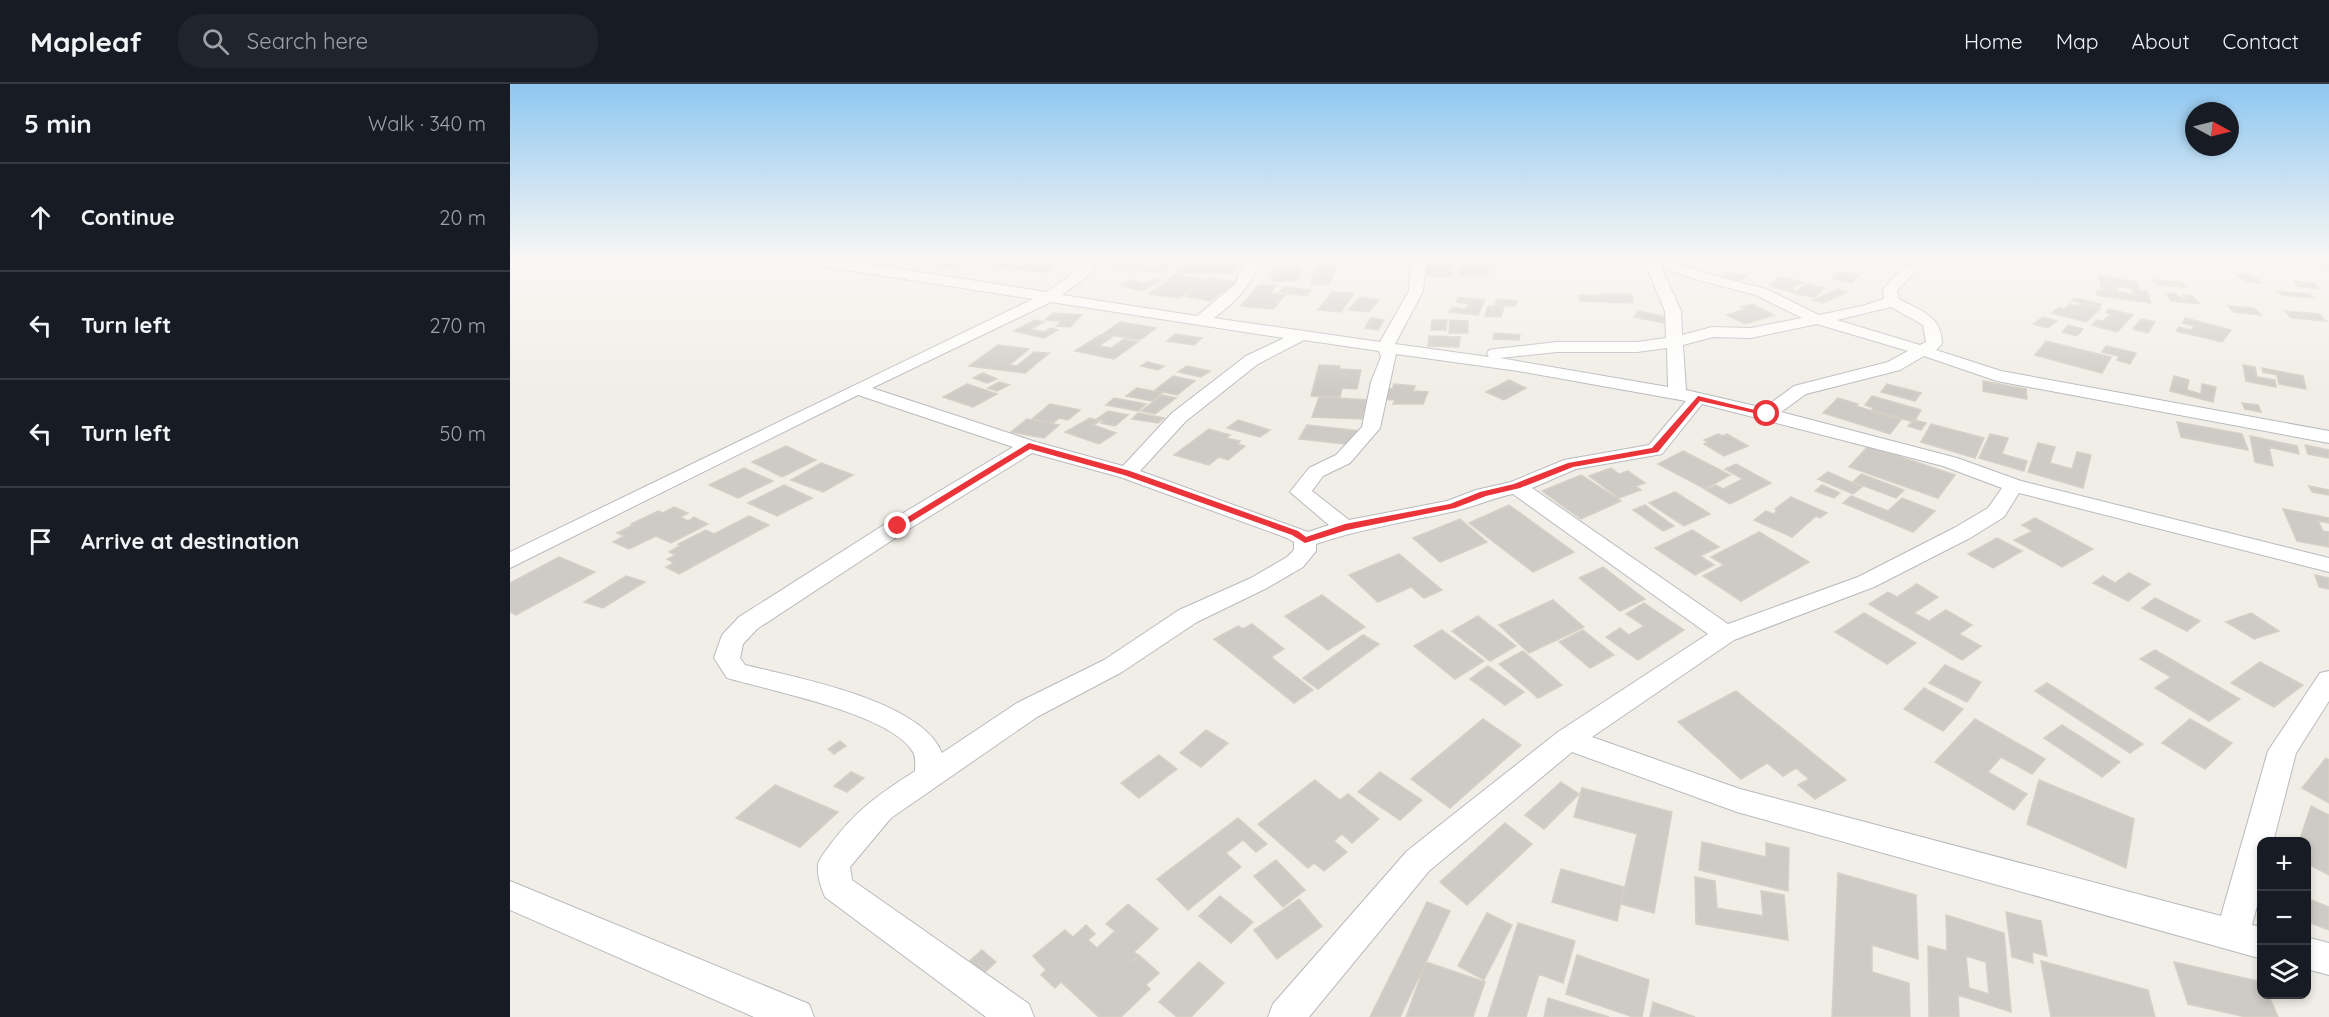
<!DOCTYPE html>
<html lang="en">
<head>
<meta charset="utf-8">
<style>
  body { margin:0; font-family:Quicksand,sans-serif; background:#20242c; color:#f1f3f6 }
  .controls { position:absolute; right:18px; bottom:18px; display:grid; overflow:hidden; border-radius:12px; box-shadow:0 3px 9px #0003 }
  .controls button { width:54px; height:54px; display:grid; place-items:center; padding:0; border:0; border-bottom:2px solid #363941; background:#171b24; color:#f1f3f6; font:30px sans-serif }
  .compass { position:absolute; left:1675px; top:18px; width:54px; height:54px; border-radius:50%; background:#171b24; box-shadow:0 3px 9px #0003; rotate:97deg }
  .stop { position:absolute; width:18px; height:18px; margin:-14px; border:4px solid #eb333a; border-radius:50%; background:#fff }
  .stop.end { background:#eb333a; border-color:#fff; box-shadow:0 2px 6px #0008 }
  .list { margin:0; padding:0; list-style:none }
  h2 { display:flex; justify-content:space-between; align-items:center; height:78px; margin:0; padding:0 24px; font-size:26px }
  h2 small { font-size:20px; font-weight:400; color:#9ea1a6 }
  .list li { display:grid; grid-template-columns:39px 1fr auto; gap:18px; align-items:center; box-sizing:border-box; height:108px; padding:0 24px; border-top:2px solid #363941 }
  .list b { display:block; font-size:22px; white-space:nowrap }
  .list em { font-size:20px; font-style:normal; color:#9ea1a6 }
  .icon { flex:none; width:33px; height:33px; fill:none; stroke:currentColor; stroke-width:2; stroke-linecap:round; stroke-linejoin:round }
  .map { position:relative; flex:none; width:1819px; height:933px; overflow:hidden }
  header { display:flex; align-items:center; gap:36px; box-sizing:border-box; height:84px; padding:0 30px; background:#171b24; border-bottom:2px solid #363941 }
  header strong { font-size:28px }
  nav { display:flex; gap:33px; margin-inline-start:auto; font-size:21px }
  .search { width:420px; height:54px; background:#20242c; display:flex; align-items:center; gap:15px; box-sizing:border-box; padding:0 21px; border-radius:24px; color:#9ea1a6; font-size:22px }
  main { display:flex }
  aside { flex:1; background:#171b24 }
  .map>svg:first-child { display:block }
</style>
</head>
<body>
<header>
<strong>Mapleaf</strong>
<div class="search"><svg class="icon" aria-label="search" viewBox="0 0 24 24"><circle cx="10" cy="10" r="6"/><path d="M15 15l6 6"/></svg>Search here</div>
<nav><a>Home</a><a>Map</a><a>About</a><a>Contact</a></nav>
</header>
<main>
<aside>
<h2>5 min<small>Walk · 340 m</small></h2>
<ul class="list">
<li><svg class="icon" aria-label="ahead" viewBox="0 0 24 24"><path d="M12 20V5M6 11l6-6 6 6"/></svg><div><b>Continue</b></div><em>20 m</em></li>
<li><svg class="icon" aria-label="left" viewBox="0 0 24 24"><path d="M17 20v-9H6M10 6l-5 5 5 5"/></svg><div><b>Turn left</b></div><em>270 m</em></li>
<li><svg class="icon" aria-label="left" viewBox="0 0 24 24"><path d="M17 20v-9H6M10 6l-5 5 5 5"/></svg><div><b>Turn left</b></div><em>50 m</em></li>
<li><svg class="icon" aria-label="arrive" viewBox="0 0 24 24"><path d="M6 21V4h12l-3 4 3 4H6"/></svg><div><b>Arrive at destination</b></div></li>
</ul>
</aside>
<div class="map">
<svg width="1819" height="933" viewBox="0 0 1819 933">
  <rect width="100%" height="100%" fill="#f1eee7"/>
  <path fill="#cecbc6" stroke="#d6cfc5" stroke-width="1.5" fill-rule="evenodd" d="M417,175H446L457,177L444,184L410,179Z
    M491,175H510L500,184H481Z
    M516,175H551L538,188L504,186L511,180H522L525,178H514Z
    M616,175H666L654,188L606,185ZM635,177L653,178L648,183L630,182Z
    M1808,175H1819V184L1803,180Z
    M673,178H700L727,179L723,189H666L668,185H700L701,183L670,184Z
    M916,179H943L942,193L915,192Z
    M815,180H828L819,200H801L803,190H808L810,187H804L806,182H814Z
    M954,180H986L987,187L978,186L979,191L949,192V181Z
    M762,183H792L787,197H761L764,190H759Z
    M1329,187L1349,191L1342,199L1322,194Z
    M1218,188L1236,192L1232,196L1213,192Z
    M1726,190L1742,191L1752,199L1736,198Z
    M665,191L694,196L669,214L639,210Z
    M1589,192L1627,198L1629,205L1606,202L1607,206L1591,204Z
    M1270,193L1293,198L1280,205L1285,206L1283,208L1259,202Z
    M646,194L653,196L631,207L610,201L620,196L634,200Z
    M698,194L725,198L700,217L675,212Z
    M1643,196L1671,198L1676,203L1648,201Z
    M1784,197L1805,200L1809,205L1787,202Z
    M1297,200L1314,204L1304,214L1284,209Z
    M749,201L766,202L760,209L775,211L763,225L731,222Z
    M774,203L802,206L797,212L769,208Z
    M1328,205L1338,208L1313,219L1303,216Z
    M1595,205L1624,211L1622,205L1637,207L1641,219L1587,211V206L1595,207Z
    M1767,207L1799,210L1804,214L1772,211Z
    M822,208L844,209L831,228L808,226Z
    M1655,209L1666,210L1670,214L1676,215L1673,211L1683,212L1690,220L1661,217Z
    M1089,210H1118L1122,211L1123,219L1070,217L1069,211L1089,212Z
    M850,213L869,216L859,228L838,226Z
    M948,213L975,216L968,231L939,228L942,223L956,225L959,220L946,218Z
    M1564,214L1591,220L1590,223L1562,217Z
    M987,215L1007,217L1005,222L985,221Z
    M1242,220L1264,231L1235,240L1217,231L1236,225L1231,223Z
    M1560,220L1568,222L1570,220L1590,225L1576,238L1542,229L1549,223L1554,225Z
    M978,222L994,223L991,233L975,232Z
    M1718,222L1744,224L1751,231L1724,228Z
    M1599,225L1623,231L1607,248L1582,241L1587,236L1593,237L1601,230L1596,228Z
    M1128,227L1157,233L1153,239L1124,233Z
    M1775,227L1809,230L1816,237L1781,234Z
    M543,229L572,231L560,243L546,242L551,237L535,236Z
    M1533,233L1547,237L1538,244L1523,240Z
    M861,234L874,236L868,246L855,244Z
    M1675,234L1721,246L1712,258L1666,247L1669,243L1681,246L1684,242L1673,239Z
    M1631,235L1645,238L1638,249L1623,245Z
    M525,236L534,238L520,245L534,248L541,244L548,246L534,254L504,247Z
    M922,236H937L936,246H921Z
    M940,236L958,237V249H939Z
    M610,238L646,244L630,256L593,250Z
    M1558,241L1573,245L1567,252L1552,248Z
    M984,249L1010,251L1009,256L983,255Z
    M665,250L692,254L684,261L657,257Z
    M590,251L602,253L589,262L601,264L614,255L628,258L604,275L565,267Z
    M919,252L950,253L949,263L918,262Z
    M1536,257L1601,273L1592,289L1525,271Z
    M488,261L519,265L499,281L507,282L524,268L539,269L515,289L459,282Z
    M1596,262L1626,269L1620,280L1607,276L1609,272L1592,268Z
    M637,278L654,282L648,286L631,282Z
    M809,281L830,282L829,285L851,286L847,305L832,304L830,313L801,312Z
    M1733,281L1745,283L1747,293L1765,296L1766,303L1736,297Z
    M677,282L700,287L691,293L668,288Z
    M1752,284L1793,292L1796,305L1769,300L1767,291L1753,288Z
    M473,289L487,295L477,299L463,294Z
    M663,292L685,297L667,311L645,306Z
    M1664,292L1679,296L1677,306L1691,310L1692,300L1706,303L1703,318L1660,307Z
    M999,296L1016,304L994,316L976,308Z
    M1473,297L1516,305L1517,315L1473,307Z
    M489,298L499,301L487,307L478,304Z
    M457,300L487,310L463,323L433,313Z
    M884,300L905,302L903,307L918,308L913,320H883L885,316L871,315L876,304L882,305Z
    M1377,300L1411,309L1405,317L1371,308Z
    M627,304L652,309L642,317L616,312Z
    M652,311L666,314L645,330L631,327Z
    M1362,312L1411,326L1404,338L1362,326L1363,324L1355,321Z
    M809,313L858,316L852,335L802,333Z
    M604,314L636,320L628,327L596,321Z
    M1328,314L1348,320L1346,322L1391,336L1380,350L1313,329Z
    M1732,319L1748,321L1751,328L1735,325Z
    M540,320L570,326L558,336L549,334L543,339L522,335Z
    M598,327L618,331L605,342L591,339L595,337L587,335Z
    M628,329L654,334L648,339L622,335Z
    M580,334L590,337L583,341L606,349L589,360L555,348Z
    M517,335L549,341L534,354L501,348Z
    M728,336L760,346L750,353L717,344Z
    M1404,336L1416,339L1411,346L1398,342Z
    M1667,338L1732,350L1738,366L1671,353Z
    M1421,340L1474,354L1465,374L1411,358Z
    M797,341L850,347L844,361L789,355Z
    M699,345L720,351L716,354L730,357L728,360L735,362L718,376L709,373L699,381L664,371Z
    M1208,350L1213,352L1217,350L1238,362L1214,372L1194,360L1198,358L1194,356Z
    M1480,350L1498,354L1492,370L1517,377L1514,387L1469,374Z
    M1740,352L1787,362L1789,370L1759,363L1763,382L1745,378Z
    M1528,359L1545,363L1540,379L1562,385L1567,368L1581,371L1573,404L1518,388Z
    M1795,361L1819,366V374L1798,370Z
    M276,362L306,376L272,393L242,378Z
    M1358,362L1445,391L1428,414L1339,383Z
    M1173,367L1220,391L1195,405L1148,380Z
    M311,379L343,391L313,408L281,396Z
    M1226,380L1244,390L1261,399L1220,420L1196,406L1206,401L1213,405L1233,395L1215,385Z
    M234,384L263,397L228,414L199,401Z
    M1101,384L1109,390L1118,387L1135,399L1126,402L1131,406L1109,414L1079,392Z
    M1318,388L1352,403L1343,410L1308,395Z
    M1351,390L1394,406L1386,414L1343,398Z
    M1071,391L1111,417L1071,435L1032,407Z
    M274,401L302,414L267,432L238,419Z
    M1312,401L1330,409L1324,414L1305,407Z
    M1799,402L1819,406V411L1802,408Z
    M1165,408L1200,430L1174,442L1139,419Z
    M1341,412L1378,427L1392,414L1425,427L1403,448L1333,419Z
    M1281,413L1317,429L1310,434L1306,432L1282,453L1244,436L1256,427L1263,430L1267,427L1265,425Z
    M999,421L1064,468L1023,488L959,439Z
    M1135,421L1164,442L1153,447L1123,426Z
    M164,423L178,429L170,433L178,437L184,433L198,440L161,459L146,452L119,465L103,458L114,452L107,449L123,441L121,440L148,427L153,429Z
    M1773,425L1819,434V439L1808,437L1813,447L1819,448V463L1787,457Z
    M239,432L259,441L169,490L156,483L164,479L157,475L166,471L159,468L171,461L168,460L196,446L204,450Z
    M1525,434L1583,465L1552,483L1504,456L1523,447L1512,441Z
    M950,435L977,458L930,478L903,454Z
    M1182,446L1209,463L1190,472L1204,481L1185,491L1145,464Z
    M1249,448L1299,478L1231,517L1193,492L1214,481L1201,473Z
    M1487,454L1512,467L1483,484L1458,470Z
    M889,470L932,506L914,514L901,503L868,518L839,491Z
    M49,473L85,488L6,531L0,528V499Z
    M1093,483L1135,515L1110,527L1069,494Z
    M1619,489L1640,500L1618,517L1583,499L1593,492L1605,499Z
    M1805,491L1819,494V505L1809,503Z
    M116,492L135,498L93,524L74,518Z
    M1407,500L1428,513L1404,529L1419,537L1436,526L1462,541L1449,550L1471,562L1452,576L1359,520L1378,508L1387,513Z
    M812,511L855,543L818,566L775,532Z
    M1645,514L1690,537L1677,547L1632,524Z
    M1043,516L1074,543L1019,569L989,541Z
    M1134,519L1174,546L1128,576L1096,553L1110,544L1119,551L1134,542L1116,530Z
    M1354,529L1406,559L1377,580L1325,548Z
    M1741,529L1769,547L1744,555L1716,538Z
    M968,532L1006,562L980,577L942,547Z
    M742,540L774,565L761,573L803,606L784,619L704,555L728,542L733,545Z
    M932,546L974,577L945,595L904,562Z
    M1073,546L1104,571L1080,584L1049,558Z
    M853,551L869,560L808,605L793,594Z
    M1645,566L1730,615L1699,637L1645,604L1661,593L1630,575Z
    M1013,567L1052,601L1028,614L989,580Z
    M1750,578L1793,601L1764,623L1721,599Z
    M1435,581L1471,598L1457,618L1419,599Z
    M978,582L1014,608L995,621L960,595Z
    M1537,599L1633,660L1620,669L1525,607Z
    M1414,604L1453,625L1433,647L1394,625Z
    M1226,607L1336,696L1305,715L1288,701L1299,695L1286,684L1273,692L1257,679L1231,695L1168,638Z
    M973,635L1011,661L940,724L901,695Z
    M1465,635L1535,675L1522,690L1491,673L1478,688L1517,710L1504,726L1425,678Z
    M1680,635L1722,659L1695,685L1652,659Z
    M1552,641L1610,678L1592,693L1534,654Z
    M696,646L718,659L691,683L670,669Z
    M330,657L336,662L324,670L318,665Z
    M649,671L667,685L629,714L611,699Z
    M1816,674L1819,676V719L1792,704Z
    M341,688L354,694L337,708L324,702Z
    M870,688L912,716L890,736L848,708Z
    M805,696L830,716L838,710L869,735L842,759L832,750L824,757L837,768L814,787L804,779L798,784L748,740Z
    M1529,696L1624,735L1616,784L1517,740Z
    M1051,698L1069,710L1034,745L1015,731Z
    M265,701L328,728L290,763L226,734Z
    M1072,704L1162,728L1144,829L1111,820L1127,750L1064,733Z
    M1801,722L1819,731V791L1796,779V758H1789Z
    M728,734L757,760L746,768L733,756L716,769L731,783L678,826L647,795Z
    M995,739L1022,760L957,821L930,798Z
    M1192,758L1256,773V759L1279,764L1278,807L1189,786Z
    M766,776L795,806L773,823L744,792Z
    M1051,785L1114,803L1107,837L1042,818Z
    M1328,789L1406,811L1408,875L1362,861V888L1399,899L1400,933H1322Z
    M1185,793L1205,797L1207,824L1253,832L1251,807L1274,811L1278,856L1186,840Z
    M710,812L743,838L721,859L689,832Z
    M1796,814L1819,823V846L1796,837Z
    M789,815L812,842L767,875L744,846Z
    M917,818L940,827L890,933H860Z
    M618,820L648,845L624,868L628,871L619,879L629,871L649,889L636,901L640,905L611,933H589L551,898L545,904L531,891L536,886L523,872L555,846L563,853L576,841L585,850L578,856L587,864L605,847L596,840Z
    M1496,828L1531,837L1537,872L1522,868L1523,879L1502,873Z
    M977,829L1002,841L974,896L948,882Z
    M1436,831L1494,849L1501,928L1448,911L1449,933H1419L1418,862L1437,867ZM1456,872L1476,878L1479,910L1459,904Z
    M1008,839L1065,857L1053,899L1029,890L1016,933H978Z
    M472,866L486,878L469,894L455,881Z
    M1067,871L1139,896L1132,933H1123L1056,910Z
    M1531,877L1638,906L1645,933H1541Z
    M689,878L714,899L681,933H667L649,918Z
    M916,878L975,898L963,933H896Z
    M1664,878L1752,898V910H1758L1768,933H1736L1678,920Z
    M1038,914L1099,933H1034Z
    M1143,918L1185,933H1140Z"/>
  <g fill="none" stroke-linecap="round" stroke-linejoin="round">
    <g stroke="#b8babe" stroke-width="2">
      <path id="minor" d="M285,175L333,176L537,208L573,182L578,175H592L583,188L552,211L687,232L725,200L735,175H749C743,202 725,218 704,234L870,258L899,207L902,175H916L913,207L885,260L979,273L977,270L979,266L985,265L1047,258H1127L1156,254L1155,227L1133,175H1156L1198,190L1256,205L1309,231L1352,222L1374,215L1373,206C1387,187 1402,175 1427,175L1402,191L1387,207L1389,215C1411,227 1432,232 1432,260L1426,266L1491,287L1819,347V359L1487,297L1414,272L1390,286L1296,310L1271,328L1447,374L1511,397L1819,474V488L1509,409L1494,433L1460,454L1364,503L1224,556L1082,653L1230,705L1711,832L1758,667L1810,589L1819,587V617L1786,669L1763,758H1752V803L1742,841L1752,843V875L1227,728L1062,668L919,787L799,933H758L763,920L897,767L1048,648L1198,550L1003,410C982,414 962,424 941,428C896,438 850,445 806,460V467L793,483L757,504L687,538L612,588L527,633L381,734L340,783L342,796L519,920L524,933H476L315,813C311,804 307,792 308,781C309,774 316,767 320,761C347,725 368,711 405,687C405,681 406,673 403,668C382,630 258,606 217,594L204,574L212,551L229,533L380,437L503,363L348,311L0,484V468L523,215L292,179ZM1151,183L1188,196L1246,211L1292,234L1241,244L1202,243L1172,251L1171,227ZM541,218L774,254L736,272L662,329L613,382L526,358L362,304ZM1381,223L1413,241L1416,258L1410,261L1327,236ZM1307,240L1398,267L1378,278L1284,302L1254,324L1176,306L1173,261L1203,253L1241,254ZM794,256L869,267L871,273L861,298L852,343L826,371L799,384L780,408L819,441L798,448L630,387L676,337L748,280ZM1157,264L1158,303L990,274L1047,268H1127ZM886,270L1008,287L1176,317L1139,361L1054,376L1001,398L966,406L937,417L839,436L802,407L813,392L840,379L870,344ZM1192,320L1433,382L1492,404L1478,424L1444,444L1348,493L1218,540L1022,404L1066,385L1152,370ZM522,369L610,393L777,454L784,458V466L777,473L741,494L669,526L594,576L507,619L432,669C411,616 286,594 235,581L230,574L233,560L247,545L396,447Z
        M0,797L299,920L304,933H244L0,826Z
        M1796,853L1819,859V891L1796,885Z"/>
    </g>
    <use href="#minor" fill="#fff" fill-rule="evenodd"/>
  </g>
  <linearGradient id="sky" x2="0" y2="1"><stop stop-color="#8fc7f1"/><stop offset="0.57" stop-color="#f9f7f4"/><stop offset="1" stop-color="#f9f7f4" stop-opacity="0"/></linearGradient>
  <rect width="1819" height="306" fill="url(#sky)"/>
  <path fill="#eb333a" d="M1188,312L1261,330L1257,332L1190,317L1148,368L1063,383L1010,404L976,412L945,424L837,446L795,459L782,451L614,391L520,365L391,444L383,442L519,359L620,387L788,447L796,453L835,440L940,420L970,408L1004,400L1058,379L1142,364Z"/>
</svg>
<div class="controls">
<button>+</button>
<button>−</button>
<button><svg class="icon" aria-label="layers" viewBox="0 0 24 24"><path d="M12 4l9 5-9 5-9-5zM3 14l9 5 9-5"/></svg></button>
</div>
<svg class="compass" viewBox="-18 -18 36 36"><path d="M0-13l5 13h-10z" fill="#e53935"/><path d="M0 13l5-13h-10z" fill="#9ea1a6"/></svg>
<div class="stop" style="left:1257px;top:330px"></div>
<div class="stop end" style="left:388px;top:442px"></div>
</div>
</main>
</body>
</html>
